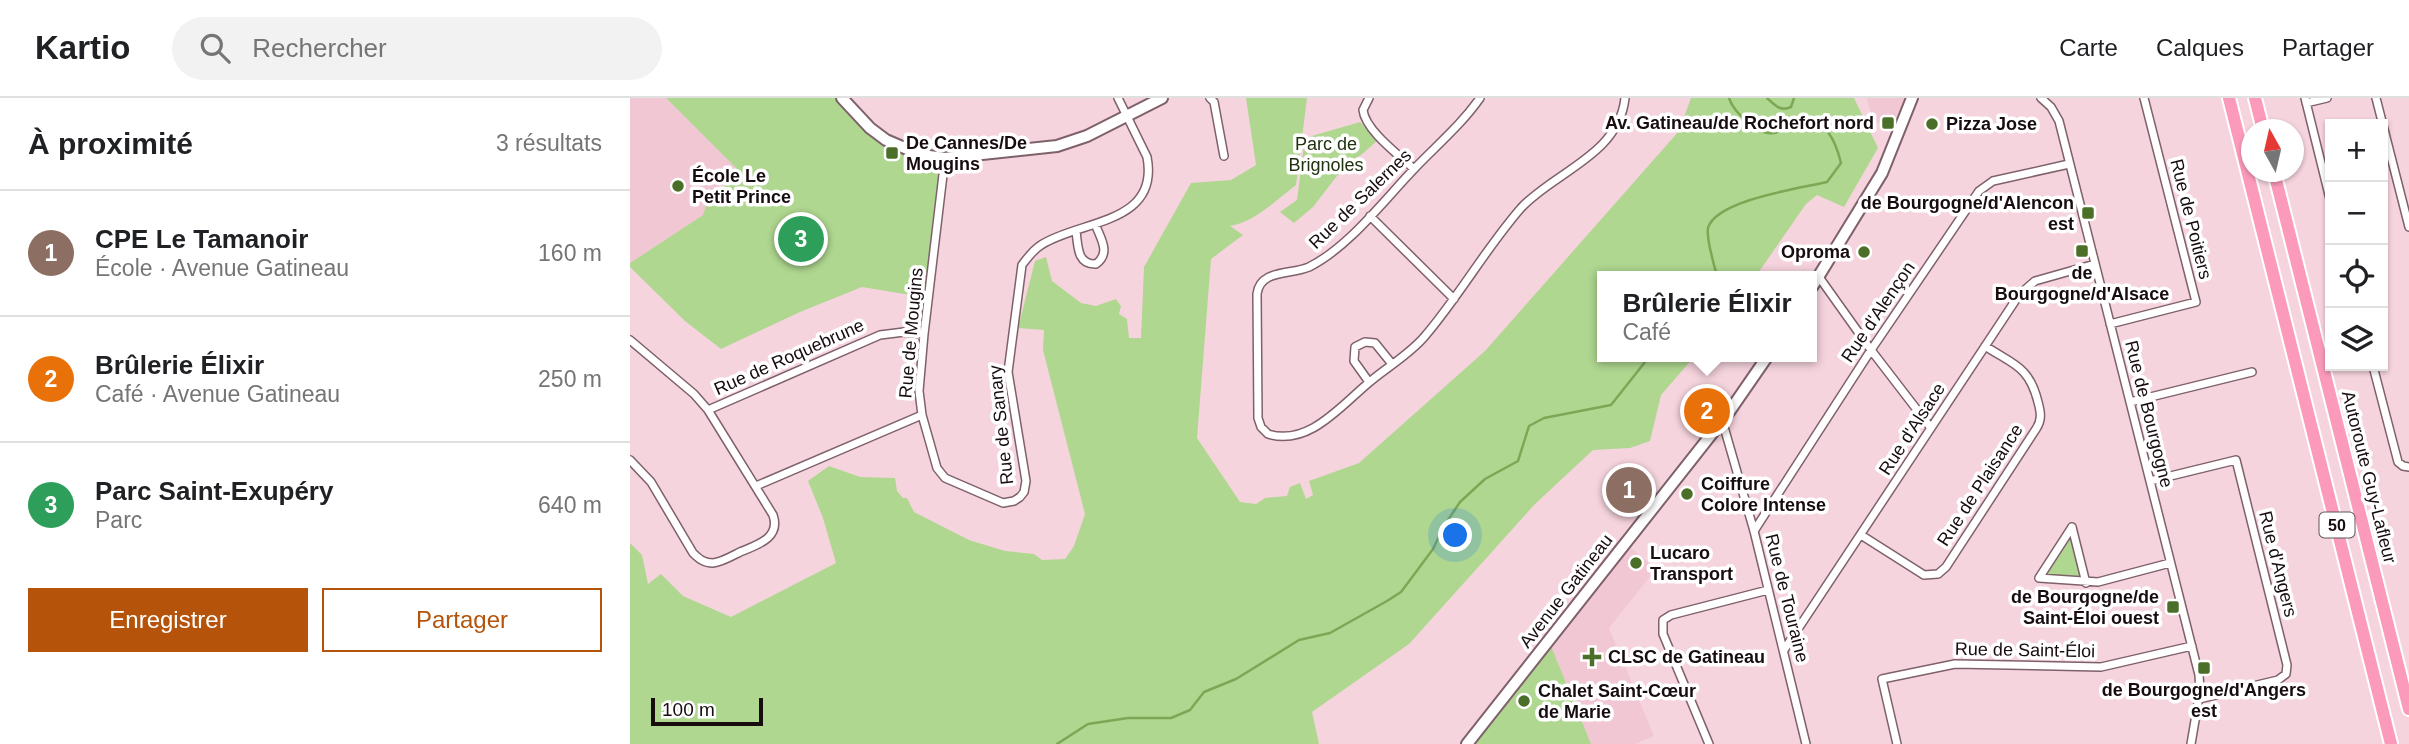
<!DOCTYPE html>
<html lang="fr">
<head>
<meta charset="utf-8">
<style>
  body { margin:0; font-family:Helvetica,sans-serif; background:#f2f2f2; color:#202124 }
  .controls { position:absolute; right:21px; top:21px; display:grid; overflow:hidden; border-radius:0px; box-shadow:0 2px 5px #0004 }
  .controls button { width:63px; height:63px; display:grid; place-items:center; padding:0; border:0; border-bottom:2px solid #e0e0e0; background:#fff; color:#202124; font:35px sans-serif }
  .compass { position:absolute; left:1611px; top:21px; width:63px; height:63px; border-radius:50%; background:#fff; box-shadow:0 2px 5px #0004; rotate:352deg }
  .scale { position:absolute; left:21px; bottom:18px; width:112px; box-sizing:border-box; padding-left:7px; border:4px solid #170c10; border-top:0; font-size:19px; line-height:24px; white-space:nowrap; color:#170c10; -webkit-text-stroke:5px #fff; paint-order:stroke }
  .you { position:absolute; left:826px; top:438px; width:24px; height:24px; margin:-18px; border:5px solid #fff; border-radius:50%; background:#1a73e8; box-shadow:0 0 0 10px #1a73e833 }
  .badge { display:grid; place-items:center; width:46px; height:46px; border-radius:50%; background:#b45309; color:#fff; font-size:23px; font-weight:700 }
  .pin { position:absolute; translate:-50% -50%; border:4px solid #fff; box-shadow:0 2px 7px #0006 }
  .popup { position:absolute; left:967px; top:173px; width:220px; height:91px; box-sizing:border-box; display:grid; place-content:center; border-radius:0px; background:#fff; filter:drop-shadow(0 2px 5px #0005); font-size:23px; white-space:nowrap; color:#757577 }
  .popup b { font-size:26px; color:#202124 }
  .popup::after { content:''; position:absolute; left:50%; top:100%; margin-left:-14px; border:14px solid transparent; border-top-color:#fff }
  .list { margin:0; padding:0; list-style:none }
  h2 { display:flex; justify-content:space-between; align-items:center; height:91px; margin:0; padding:0 28px; font-size:30px }
  h2 small { font-size:23px; font-weight:400; color:#757577 }
  .list li { display:grid; grid-template-columns:46px 1fr auto; gap:21px; align-items:center; box-sizing:border-box; height:126px; padding:0 28px; border-top:2px solid #e0e0e0 }
  .list b { display:block; font-size:26px; white-space:nowrap }
  .list p { margin:0; font-size:23px; white-space:nowrap; color:#757577 }
  .list em { font-size:23px; font-style:normal; color:#757577 }
  .actions { display:flex; gap:14px; padding:21px 28px }
  .actions a { flex:1; padding:16px 0; border:2px solid #b45309; border-radius:0px; text-align:center; font-size:24px; color:#b45309 }
  .actions .main { background:#b45309; color:#fff }
  .icon { flex:none; width:38px; height:38px; fill:none; stroke:currentColor; stroke-width:2; stroke-linecap:round; stroke-linejoin:round }
  .map { position:relative; flex:none; width:1779px; height:646px; overflow:hidden }
  header { display:flex; align-items:center; gap:42px; box-sizing:border-box; height:98px; padding:0 35px; background:#fff; border-bottom:2px solid #e0e0e0 }
  header strong { font-size:33px }
  nav { display:flex; gap:38px; margin-inline-start:auto; font-size:24px }
  .search { width:490px; height:63px; background:#f2f2f2; display:flex; align-items:center; gap:18px; box-sizing:border-box; padding:0 24px; border-radius:38px; color:#757577; font-size:26px }
  main { display:flex }
  aside { flex:1; background:#fff }
  .map>svg:first-child { display:block }
</style>
</head>
<body>
<header>
<strong>Kartio</strong>
<div class="search"><svg class="icon" aria-label="search" viewBox="0 0 24 24"><circle cx="10" cy="10" r="6"/><path d="M15 15l6 6"/></svg>Rechercher</div>
<nav><a>Carte</a><a>Calques</a><a>Partager</a></nav>
</header>
<main>
<aside>
<h2>À proximité<small>3 résultats</small></h2>
<ul class="list">
<li><span class="badge" style="background:#8d6e63">1</span><div><b>CPE Le Tamanoir</b><p>École · Avenue Gatineau</p></div><em>160 m</em></li>
<li><span class="badge" style="background:#e8710a">2</span><div><b>Brûlerie Élixir</b><p>Café · Avenue Gatineau</p></div><em>250 m</em></li>
<li><span class="badge" style="background:#2e9e5b">3</span><div><b>Parc Saint-Exupéry</b><p>Parc</p></div><em>640 m</em></li>
</ul>
<div class="actions"><a class="main">Enregistrer</a><a>Partager</a></div>
</aside>
<div class="map">
<svg width="1779" height="646" viewBox="0 0 1779 646">
  <rect width="100%" height="100%" fill="#f6d4de"/>
  <path fill="#f1c7d4" d="M0,0H36L106,70L107,77L78,102L74,116L0,165Z
    M1237,0H1274L1262,30L1242,23Z
    M1000,449L1026,471L979,530L1024,638L1005,646H961L919,543L964,495Z"/>
  <path fill="#afd790" d="M36,0H212L256,42L315,60L299,200L232,189L170,214L91,251L55,223L0,169V165L73,117L78,102L107,77L106,70Z
    M616,0H677L666,87C646,102 625,124 600,128L613,137L581,161L567,340L610,404L626,406L635,400L657,398L660,389L670,385L676,401L683,397L679,383L729,365L855,253L1049,33L1061,0H1224L1248,50L1214,109L1187,97L1176,106L1126,178H972V259H1064L1031,297L1020,343L1000,350L963,352L905,406L779,546L682,614L689,646H0V445L12,457L18,486L31,476L53,498L101,519L206,465L193,420L178,383L199,368L230,379L265,380L267,393L273,400H277L284,414L339,442L375,453L404,456L412,462L435,461L444,448L455,416L413,252L414,232L388,230L405,163L416,159L422,183L451,205L466,208L486,201L491,208L489,216L497,221L499,240H511L514,169L561,85L601,82L626,67Z
    M730,24L747,43L731,57L717,65L683,109L664,125L650,114L667,102L675,40Z
    M1442,429L1456,485L1409,480Z
    M919,543L961,646H837Z"/>
  <g fill="none" stroke-linecap="round" stroke-linejoin="round">
    <path stroke="#7ca855" stroke-width="2.5" d="M1137,0C1145,7 1150,14 1161,9L1164,0
      M1087,178C1084,167 1076,140 1078,130C1086,102 1171,90 1197,84L1211,65C1206,45 1197,19 1170,25C1161,27 1153,33 1144,35C1135,37 1121,29 1115,22C1108,15 1102,9 1099,0
      M427,646L458,626L498,620H541L560,612L574,594L606,581L669,542L700,535L757,503L771,494L780,482L803,451L814,428L830,404L855,381L888,363L899,328L914,320L981,307L1019,259"/>
    <g stroke="#7e616a" stroke-width="10">
      <path id="street" d="M580,0L584,4L594,58
        M739,0L733,12C735,32 769,57 784,71
        M850,0C831,27 807,47 785,70C754,102 719,149 679,169C661,177 630,171 627,196L628,320L631,329L638,336C680,349 713,305 742,282C759,268 781,255 795,238C830,197 856,150 891,110C924,74 989,57 995,0
        M1411,0L1421,9L1429,23L1569,577L1570,593L1561,646
        M1675,0L1700,101
        M1746,0L1779,129
        M1676,5L1697,0
        M315,60L294,236L289,293L292,317L307,370L315,380L373,405L384,403L390,399L394,394L396,383L378,274L392,167C398,159 403,152 411,147C449,122 530,127 517,59L488,0
        M740,118L824,201
        M446,133C448,148 447,167 466,166C481,155 471,141 465,126
        M1189,179L1241,252L1301,330
        M1480,226L1566,204L1514,0
        M0,242L64,296L78,312L143,417C151,440 127,447 110,454C102,458 92,464 83,465C74,465 69,461 63,455L21,384L0,362
        M1743,268L1768,364L1773,368L1779,369
        M739,284L724,263L725,249L735,244L745,245L762,266
        M1500,304L1622,274
        M78,312L250,237L274,234L294,236
        M1092,322L1124,433L1176,646
        M1520,383L1606,362L1657,567L1656,576L1648,582L1569,601
        M126,388L292,317
        M1442,429L1409,480L1468,484L1540,465
        M1442,429L1456,485
        M1124,433L1241,252L1349,93L1363,83L1439,66
        M1231,437L1294,477L1308,476L1316,469L1406,331C1412,322 1411,315 1408,304C1399,268 1384,267 1355,248
        M1154,552L1389,197L1405,183L1465,166
        M1079,646L1033,536V522L1041,517L1138,492
        M1267,646L1252,581L1325,566L1471,569L1562,548"/>
    </g>
    <g stroke="#7e616a" stroke-width="14">
      <path id="secondary" d="M212,0L240,30L256,42L291,57L315,60L427,48L457,38L532,0
        M1182,189L1252,75L1282,0
        M837,646L1099,314L1137,259"/>
    </g>
    <g stroke="#fff" stroke-width="16">
      <path id="highway" d="M1599,0L1761,646
        M1625,0L1633,32
        M1644,74L1779,611"/>
    </g>
    <use href="#street" stroke="#fff" stroke-width="7"/>
    <use href="#secondary" stroke="#fff" stroke-width="10"/>
    <use href="#highway" stroke="#fc9abc" stroke-width="12"/>
  </g>
  <g fill="#4b6f28" stroke="#fff" stroke-width="2.5">
    <rect x="1251" y="18" width="14" height="14" rx="3.5"/>
    <circle cx="1302" cy="26" r="7"/>
    <rect x="255" y="48" width="14" height="14" rx="3.5"/>
    <circle cx="48" cy="88" r="7"/>
    <rect x="1451" y="108" width="14" height="14" rx="3.5"/>
    <rect x="1445" y="146" width="14" height="14" rx="3.5"/>
    <circle cx="1234" cy="154" r="7"/>
    <circle cx="1057" cy="396" r="7"/>
    <circle cx="1006" cy="465" r="7"/>
    <rect x="1536" y="502" width="14" height="14" rx="3.5"/>
    <path d="M958.5 548.5h7v7h7v7h-7v7h-7v-7h-7v-7h7z"/>
    <rect x="1567" y="563" width="14" height="14" rx="3.5"/>
    <circle cx="894" cy="603" r="7"/>
  </g>
  <g text-anchor="middle" stroke-width="7" stroke-linejoin="round" paint-order="stroke">
    <rect fill="#fff" stroke="#5d5558" stroke-width="2" x="1689.5" y="414.5" width="35" height="25" rx="5"/>
    <g font-size="16" font-weight="bold" fill="#170c10">
      <text x="1707" y="433">50</text>
    </g>
    <g font-size="18" font-weight="bold" fill="#170c10" stroke="#fff" text-anchor="start">
      <text x="1244" y="31" text-anchor="end">Av. Gatineau/de Rochefort nord</text>
      <text x="1316" y="32">Pizza Jose</text>
      <text x="276" y="51">De Cannes/De<tspan x="276" dy="21">Mougins</tspan></text>
      <text x="62" y="84">École Le<tspan x="62" dy="21">Petit Prince</tspan></text>
      <text x="1444" y="111" text-anchor="end">de Bourgogne/d'Alencon<tspan x="1444" dy="21">est</tspan></text>
      <text x="1220" y="160" text-anchor="end">Oproma</text>
      <text x="1452" y="181" text-anchor="middle">de<tspan x="1452" dy="21">Bourgogne/d'Alsace</tspan></text>
      <text x="1071" y="392">Coiffure<tspan x="1071" dy="21">Colore Intense</tspan></text>
      <text x="1020" y="461">Lucaro<tspan x="1020" dy="21">Transport</tspan></text>
      <text x="1529" y="505" text-anchor="end">de Bourgogne/de<tspan x="1529" dy="21">Saint-Éloi ouest</tspan></text>
      <text x="978" y="565">CLSC de Gatineau</text>
      <text x="1574" y="598" text-anchor="middle">de Bourgogne/d'Angers<tspan x="1574" dy="21">est</tspan></text>
      <text x="908" y="599">Chalet Saint-Cœur<tspan x="908" dy="21">de Marie</tspan></text>
    </g>
    <g font-size="18" fill="#20320f" stroke="#fff">
      <text x="696" y="52">Parc de<tspan x="696" dy="21">Brignoles</tspan></text>
    </g>
    <g font-size="18" fill="#170c10" stroke="#fff">
      <text transform="translate(730 101) rotate(-44)" y="6">Rue de Salernes</text>
      <text transform="translate(1561 121) rotate(76)" y="6">Rue de Poitiers</text>
      <text transform="translate(1248 214) rotate(-56)" y="6">Rue d'Alençon</text>
      <text transform="translate(281 235) rotate(-85)" y="6">Rue de Mougins</text>
      <text transform="translate(159 259) rotate(-24)" y="6">Rue de Roquebrune</text>
      <text transform="translate(1519 316) rotate(76)" y="6">Rue de Bourgogne</text>
      <text transform="translate(371 327) rotate(-96)" y="6">Rue de Sanary</text>
      <text transform="translate(1282 331) rotate(-57)" y="6">Rue d'Alsace</text>
      <text transform="translate(1739 379) rotate(76)" y="6">Autoroute Guy-Lafleur</text>
      <text transform="translate(1350 387) rotate(-57)" y="6">Rue de Plaisance</text>
      <text transform="translate(1648 466) rotate(76)" y="6">Rue d'Angers</text>
      <text transform="translate(936 493) rotate(-52)" y="6">Avenue Gatineau</text>
      <text transform="translate(1157 500) rotate(76)" y="6">Rue de Touraine</text>
      <text transform="translate(1395 552) rotate(1)" y="6">Rue de Saint-Éloi</text>
    </g>
  </g>
</svg>
<div class="controls">
<button>+</button>
<button>−</button>
<button><svg class="icon" aria-label="locate" viewBox="0 0 24 24"><circle cx="12" cy="12" r="6"/><path d="M12 2v4M12 18v4M2 12h4M18 12h4"/></svg></button>
<button><svg class="icon" aria-label="layers" viewBox="0 0 24 24"><path d="M12 4l9 5-9 5-9-5zM3 14l9 5 9-5"/></svg></button>
</div>
<svg class="compass" viewBox="-18 -18 36 36"><path d="M0-13l5 13h-10z" fill="#e53935"/><path d="M0 13l5-13h-10z" fill="#757577"/></svg>
<div class="scale">100 m</div>
<div class="you"></div>
<div class="pin badge" style="left:999px;top:392px;background:#8d6e63">1</div>
<div class="pin badge" style="left:1077px;top:313px;background:#e8710a">2</div>
<div class="popup"><b>Brûlerie Élixir</b>Café</div>
<div class="pin badge" style="left:171px;top:141px;background:#2e9e5b">3</div>
</div>
</main>
</body>
</html>
